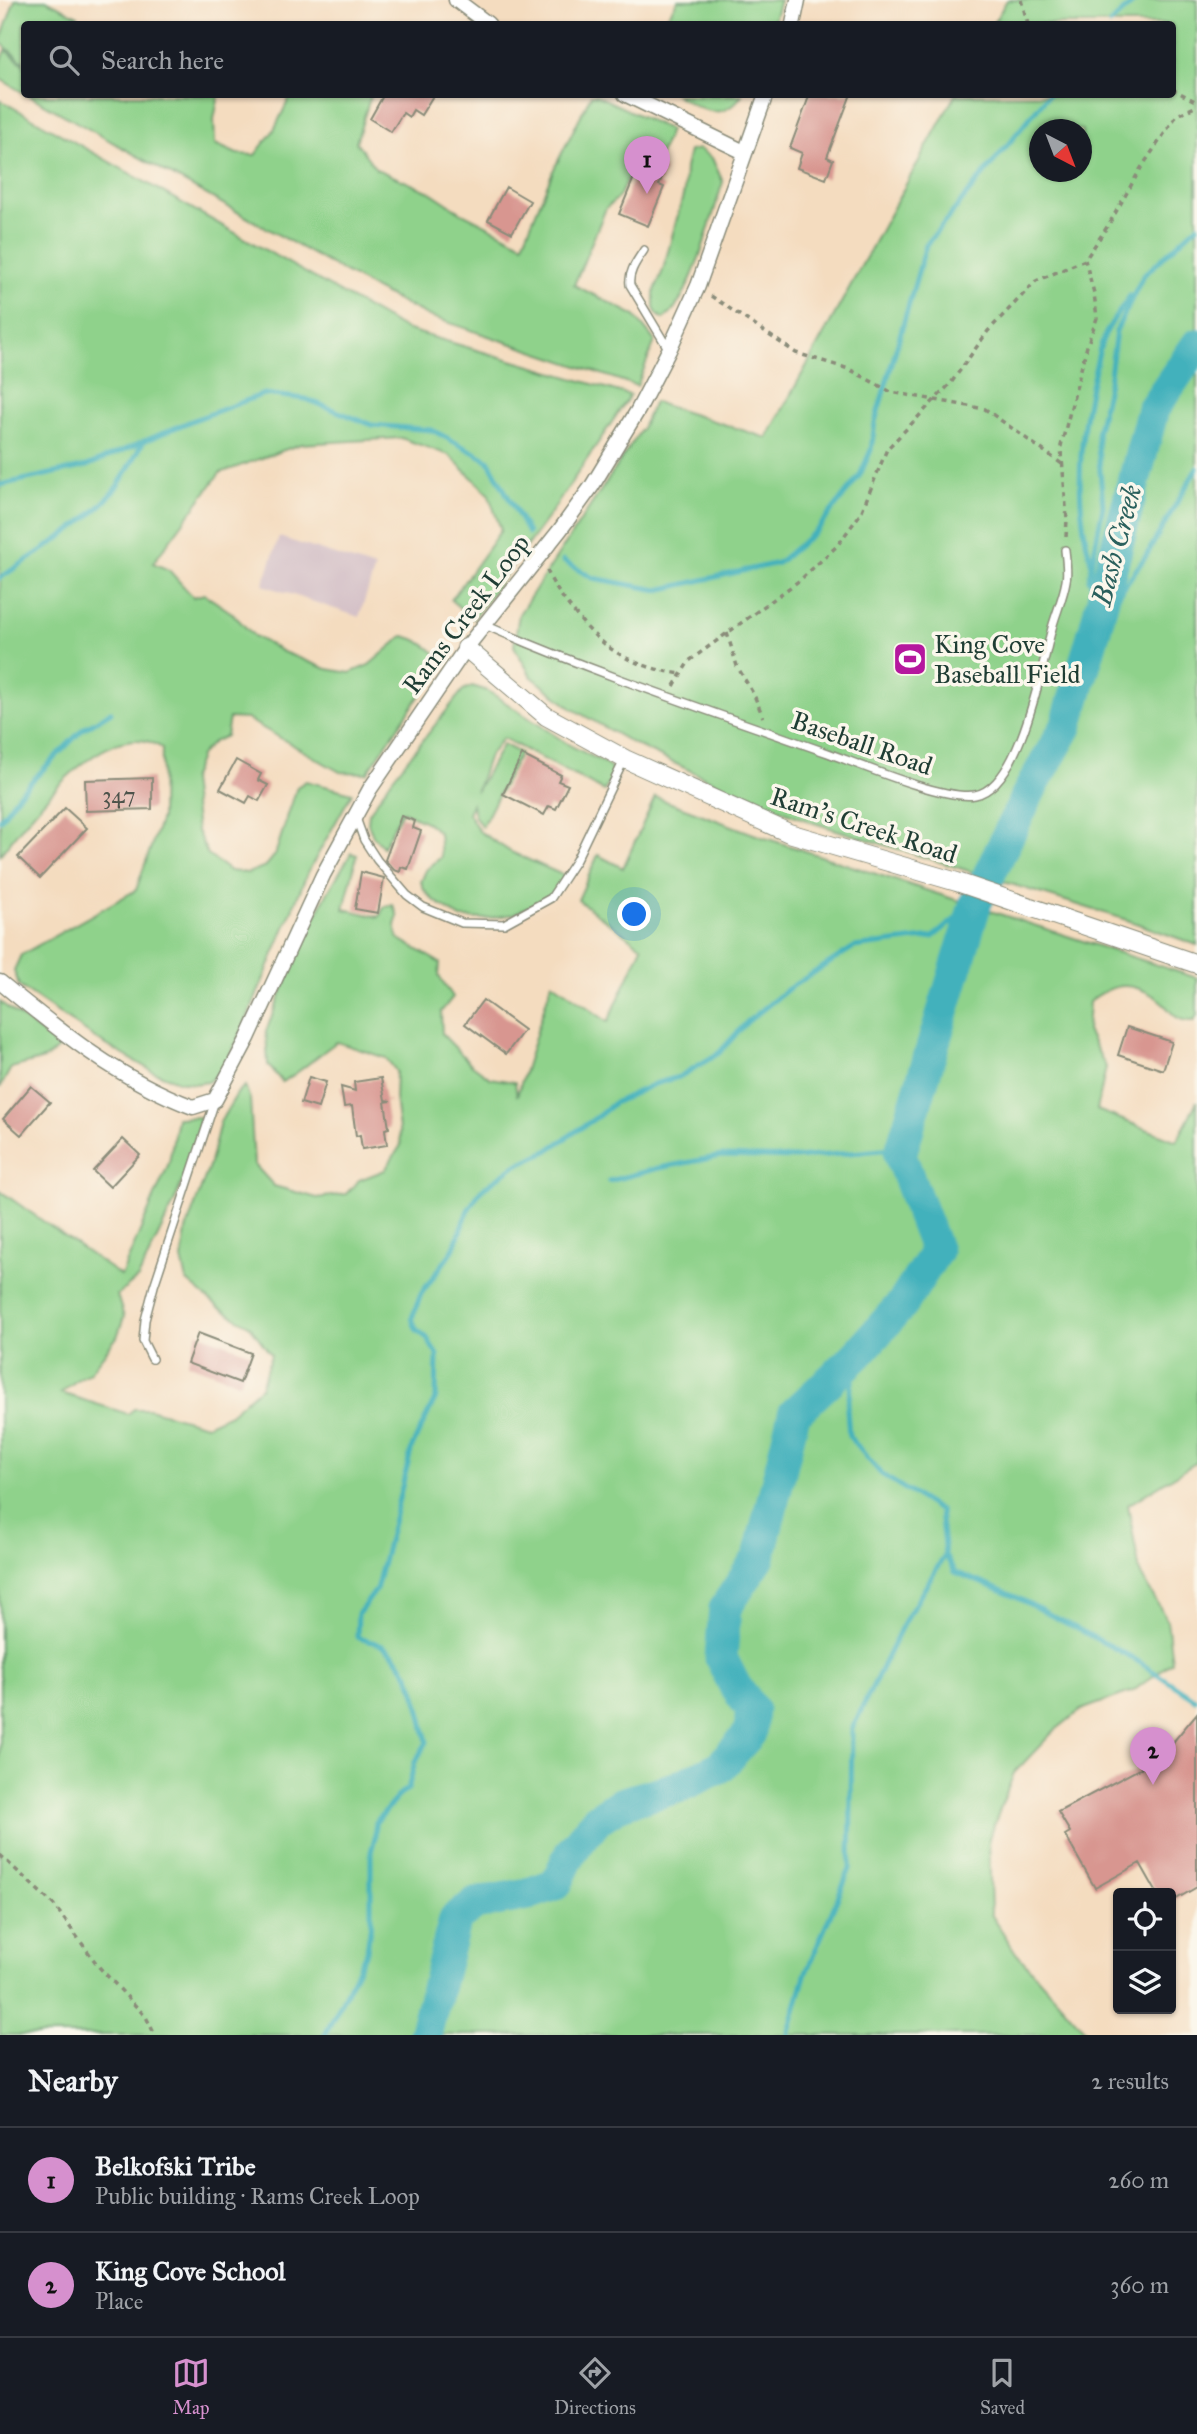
<!DOCTYPE html>
<html lang="en">
<head>
<meta charset="utf-8">
<style>
  body { margin:0; font-family:"IM FELL Great Primer",serif; background:#20242c; color:#f1f3f6 }
  .controls { position:absolute; right:21px; bottom:21px; display:grid; overflow:hidden; border-radius:7px; box-shadow:0 2px 5px #0004 }
  .controls button { width:63px; height:63px; display:grid; place-items:center; padding:0; border:0; border-bottom:2px solid #363941; background:#171b24; color:#f1f3f6; font:35px sans-serif }
  .compass { position:absolute; left:1029px; top:119px; width:63px; height:63px; border-radius:50%; background:#171b24; box-shadow:0 2px 5px #0004; rotate:138deg }
  .you { position:absolute; left:635px; top:915px; width:24px; height:24px; margin:-18px; border:5px solid #fff; border-radius:50%; background:#1a73e8; box-shadow:0 0 0 10px #1a73e833 }
  .badge { display:grid; place-items:center; width:46px; height:46px; border-radius:50%; background:#d690ce; color:#111; font-size:23px; font-weight:700 }
  .pin { position:absolute; translate:-50% -58px; filter:drop-shadow(0 2px 4px #0008) }
  .pin::after { content:''; position:absolute; top:37px; width:24px; height:21px; background:inherit; clip-path:polygon(0 0,100% 0,50% 100%) }
  .list { margin:0; padding:0; list-style:none }
  h2 { display:flex; justify-content:space-between; align-items:center; height:91px; margin:0; padding:0 28px; font-size:30px }
  h2 small { font-size:23px; font-weight:400; color:#9ea1a6 }
  .list li { display:grid; grid-template-columns:46px 1fr auto; gap:21px; align-items:center; box-sizing:border-box; height:105px; padding:0 28px; border-top:2px solid #363941 }
  .list b { display:block; font-size:26px; white-space:nowrap }
  .list p { margin:0; font-size:23px; white-space:nowrap; color:#9ea1a6 }
  .list em { font-size:23px; font-style:normal; color:#9ea1a6 }
  .icon { flex:none; width:38px; height:38px; fill:none; stroke:currentColor; stroke-width:2; stroke-linecap:round; stroke-linejoin:round }
  .map { position:relative; flex:none; width:1197px; height:2035px; overflow:hidden }
  .search { position:absolute; background:#171b24; box-shadow:0 2px 5px #0004; left:21px; right:21px; top:21px; height:77px; display:flex; align-items:center; gap:18px; box-sizing:border-box; padding:0 24px; border-radius:7px; color:#9ea1a6; font-size:26px }
  .sheet { height:301px; background:#171b24 }
  nav { display:flex; justify-content:space-around; align-items:center; box-sizing:border-box; height:98px; border-top:2px solid #363941; background:#171b24; font-size:19px; color:#9ea1a6 }
  nav a { display:grid; justify-items:center; gap:4px }
  nav .on { color:#d690ce }
  .map>svg:first-child { display:block }
</style>
</head>
<body>
<div class="map">
<svg width="1197" height="2035" viewBox="0 0 1197 2035">
  <rect width="100%" height="100%" fill="#fbf7ec"/>
  <filter id="ink" filterUnits="userSpaceOnUse"><feTurbulence type="fractalNoise" baseFrequency=".0143" numOctaves="2"/><feDisplacementMap in="SourceGraphic" scale="14" xChannelSelector="R" yChannelSelector="G"/><feConvolveMatrix kernelMatrix="1 2 1 2 8 2 1 2 1" color-interpolation-filters="sRGB"/></filter>
  <filter id="wash" filterUnits="userSpaceOnUse"><feTurbulence type="fractalNoise" baseFrequency=".00686" numOctaves="4" result="noise"/><feDisplacementMap in="SourceGraphic" scale="28" xChannelSelector="R" yChannelSelector="G"/><feGaussianBlur stdDeviation="1.57" result="paint"/><feColorMatrix in="noise" values="0 0 0 0 0 0 0 0 0 0 0 0 0 0 0 0 0 1.4 0 .05"/><feComposite in="paint" operator="in"/></filter>
  <g filter="url(#wash)">
    <rect width="100%" height="100%" fill="#f4dcbf"/>
    <path fill="#d2bdc5" d="M279,537L375,568L359,617L263,585Z"/>
    <path fill="#8fd28b" stroke="#578860" stroke-width="2" fill-rule="evenodd" d="M15,0H46L78,16L75,24H24V63L0,42Z
      M678,0H780L773,24H663Z
      M1007,0H1197V945L1130,921L811,822L731,790L634,744L571,708L531,676L514,646L519,614L642,428L654,402L767,438L955,95L1172,94V24H993ZM1040,130H1082V172H1040Z
      M6,50L24,65V93L0,79V64Z
      M28,95H219L214,119L215,144L237,154L255,155L274,130L291,95H371L356,142L376,169L430,192L462,213L523,244L553,171L591,95H596L670,130L657,161L639,153L619,197L606,208L574,285L634,315L655,341L637,386L429,316L377,290Z
      M676,95H742C721,124 701,109 676,95Z
      M0,100L405,329L630,395L553,510L473,619L451,600L501,530L488,493L449,455L401,438L301,444L220,473L153,563L169,570L193,597L204,594L232,613L254,636L283,652L327,669L350,673L369,665L403,636C420,639 431,649 444,660L367,773L340,772L247,719L229,718L226,736L213,742L201,754L191,780L197,831L208,855L230,871L248,873L266,866L275,855L297,787L306,781L352,793L307,874L242,1031L223,1069L208,1082L194,1084L178,1081L154,1072L101,1042L19,986L14,970L21,955L136,890L161,818L162,748C107,710 29,818 0,855Z
      M699,149L712,158L723,182C712,214 691,304 663,319L657,314L654,308V293L663,270L684,192L685,168L689,151Z
      M472,686L488,691L571,746L603,762L615,772L604,791L503,738L488,758L476,792L503,744L520,753L482,827L474,815L472,804L468,813L479,831L511,852L565,876L557,892L514,914L484,919L461,918L432,899L424,890L421,882L426,870L441,857L439,833L428,823L402,811L383,847L373,836L368,823L369,813L392,779L463,690Z
      M655,797L759,836L1197,978V1015L1194,1021C1170,1022 1171,1006 1154,996C1128,980 1111,984 1089,1002L1087,1031L1106,1067L1097,1110L1177,1141L1197,1101V1462L1128,1505L1140,1573L1167,1620L1172,1662L1133,1691L1081,1710L1053,1732L1014,1773L989,1838L991,1914L1016,1953L1089,2035H0V1191L121,1276L169,1163L177,1118L201,1117L192,1156L173,1205L138,1278L117,1295L124,1317L117,1337L89,1373L78,1379L61,1393L128,1414L134,1409H149L206,1425L230,1414L261,1387L271,1355L250,1326L218,1307L187,1281L182,1259L186,1230L210,1163L220,1122L238,1092L245,1086L250,1099L254,1164L274,1186L317,1198L346,1194L359,1180L385,1170L401,1145L395,1098L396,1071L386,1058L337,1042C317,1055 303,1071 282,1082L268,1065L266,1031L295,959L324,899L351,853L357,855L344,909L379,917L384,907L393,905L398,916L395,925L398,938L440,963L439,976L453,997L441,1012L442,1034L471,1064L490,1078L515,1082L517,1096L552,982L608,1022L642,947L578,900L598,855L623,868Z
      M0,1002L61,1047L44,1059L11,1068L0,1088Z"/>
    <g fill="none" stroke-linecap="round" stroke-linejoin="round">
      <path stroke="#42b1bc" stroke-width="5" d="M1110,24L1136,0
        M1197,226L1143,276L1116,331L1109,382L1097,434L1103,506L1089,579L1101,606L1120,592L1146,556L1197,468
        M0,485L87,466L191,421L264,394L306,399L372,425L432,430L488,460L528,533
        M563,561L593,578L658,590L778,563L817,530L860,475L871,450L875,422L926,245L1049,94
        M1091,562C1073,498 1079,433 1095,369C1098,359 1099,347 1104,337C1110,323 1121,309 1130,296
        M0,578C35,554 91,522 116,488C127,473 135,456 144,441
        M0,820L18,795L83,729L111,712
        M609,1181L659,1168L722,1156L796,1158L903,1148
        M857,1355L847,1409L849,1436L881,1474L940,1511L945,1555L955,1572L1018,1598L1133,1658L1195,1699
        M325,2035L367,1950L371,1922V1852L375,1837V1823L401,1793L408,1789L415,1762L427,1742C419,1708 415,1668 384,1647C376,1642 366,1641 357,1637L358,1614L376,1590L412,1447L436,1397L437,1355L427,1338L416,1329L412,1318L421,1294L453,1250L468,1210L481,1190L514,1166L547,1151L597,1117L614,1103L654,1084L679,1077L719,1053L747,1022L788,989L854,947L933,937L976,902
        M788,2035L805,1975L850,1869L852,1729L903,1624L945,1555"/>
      <path stroke="#42b1bc" stroke-width="33" d="M425,2035L455,1919L475,1904L528,1894L556,1884L571,1852L596,1820L620,1804L678,1787L720,1767L750,1733L752,1709L735,1686L721,1658L725,1608L759,1557L794,1414L857,1355L903,1303L936,1251L900,1155L976,902L1030,790L1066,727L1095,629L1153,409L1197,345"/>
    </g>
    <g id="blocks">
      <path fill="#d89690" d="M384,94H434L421,115L413,110L409,117L403,113L391,132L370,119Z
        M810,94H851L827,157L833,160L826,179L797,168L802,153L790,148Z
        M641,160L665,169L659,185L664,187L648,226L619,214Z
        M506,187L530,201L512,233L488,220Z
        M522,755L561,775L558,781L568,785L556,809L549,806L544,815L503,794Z
        M236,760L261,774L258,780L268,785L259,801L250,796L246,803L220,789Z
        M152,778V809L86,811L85,780Z
        M65,808L87,828L40,878L18,857Z
        M401,816L415,821L413,828L421,831L408,869L401,867L400,872L394,870L385,860Z
        M361,872L384,878L378,913L355,909Z
        M483,1000L524,1030L506,1054L465,1024Z
        M1127,1027L1172,1042L1163,1070L1118,1055Z
        M309,1077L326,1082L318,1108L301,1103Z
        M381,1078L385,1100L391,1101L385,1102L389,1128L385,1129L387,1145L362,1149L360,1135L356,1136L352,1106L344,1107L341,1087L355,1091L354,1082Z
        M31,1086L50,1102L21,1135L3,1119Z
        M123,1139L140,1155L110,1187L93,1171Z
        M198,1333L251,1353L240,1383L187,1363Z
        M1197,1713V1887L1171,1902V1893H1157L1140,1863L1095,1888L1065,1835L1070,1832L1058,1812L1160,1758Z"/>
    </g>
  </g>
  <g filter="url(#ink)">
    <use href="#blocks" fill-opacity="0" stroke="#8a8c7a" stroke-width="2"/>
    <g fill="none" stroke-linecap="round" stroke-linejoin="round">
      <g stroke="#8a8c7a" stroke-width="10">
        <path id="service" d="M644,250C637,261 628,272 630,285L669,350
          M485,625C597,674 713,712 828,753C861,765 943,800 975,795C1020,787 1041,670 1051,632C1055,615 1063,599 1066,581C1068,572 1066,560 1065,550
          M356,818L364,840L377,860L407,895L423,907L462,923L504,924L551,898L576,860L624,760
          M152,1359L143,1341L145,1320L154,1286L215,1101"/>
      </g>
      <g stroke="#8a8c7a" stroke-width="17">
        <path id="minor" d="M456,0L488,24
          M793,24L798,0
          M625,94L744,152
          M0,982C61,1032 118,1079 193,1107L215,1100L248,1038L323,875L370,789L466,648L560,530L592,486L638,410L669,350L698,286L766,94"/>
      </g>
      <g stroke="#8a8c7a" stroke-width="20">
        <path id="tertiary" d="M466,648L546,716L625,759L789,833L957,882L1197,964"/>
      </g>
      <path stroke="#8a8c7a" stroke-width="3.5" stroke-dasharray="5 5" stroke-linecap="butt" d="M1021,0L1028,24
        M1172,89L1197,102
        M711,296L796,353L849,369L891,392L985,409L1062,464
        M1066,537L1067,519L1061,446L1087,346L1097,318L1094,293L1085,260
        M547,570C553,586 562,597 573,611C603,650 632,667 682,674
        M727,633L737,666L754,695L763,717
        M674,686L689,661L800,580L837,546L861,513L887,449L951,383L988,331L1036,281L1085,260L1109,224L1141,168L1177,115L1197,106
        M0,1855L54,1905L99,1967L146,2017L155,2035"/>
      <use href="#service" stroke="#fff" stroke-width="7"/>
      <use href="#minor" stroke="#fff" stroke-width="14"/>
      <use href="#tertiary" stroke="#fff" stroke-width="18"/>
    </g>
  </g>
  <defs>
    <g id="stadium-square" transform="scale(1.75)"><rect x="-9" y="-9" width="18" height="18" rx="4" fill="#b5179e" stroke="#fbf7ec"/><path d="M0-5a6.5 5 0 1 0 0 10a6.5 5 0 1 0 0-10ZM-3.5-1.8h7v3.6h-7Z" fill="#fff"/></g>
  </defs>
  <g fill-rule="evenodd">
    <use href="#stadium-square" x="910" y="659"/>
  </g>
  <g text-anchor="middle" stroke-width="7" stroke-linejoin="round" paint-order="stroke">
    <g font-size="23" fill="#4d534b">
      <text x="119" y="803">347</text>
    </g>
    <g font-size="26" fill="#1f3d34" stroke="#fbf7ec">
      <text transform="translate(466 614) rotate(-53)" y="9">Rams Creek Loop</text>
      <text transform="translate(862 743) rotate(19)" y="9">Baseball Road</text>
      <text transform="translate(864 825) rotate(18)" y="9">Ram's Creek Road</text>
    </g>
    <g font-size="26" fill="#1f3d34" stroke="#fbf7ec" text-anchor="start">
      <text x="934" y="653">King Cove<tspan x="934" dy="30">Baseball Field</tspan></text>
    </g>
    <g font-size="28" font-style="italic" fill="#2a605d" stroke="#fbf7ec">
      <text transform="translate(1116 545) rotate(-75)" y="10">Bash Creek</text>
    </g>
  </g>
</svg>
<div class="controls">
<button><svg class="icon" aria-label="locate" viewBox="0 0 24 24"><circle cx="12" cy="12" r="6"/><path d="M12 2v4M12 18v4M2 12h4M18 12h4"/></svg></button>
<button><svg class="icon" aria-label="layers" viewBox="0 0 24 24"><path d="M12 4l9 5-9 5-9-5zM3 14l9 5 9-5"/></svg></button>
</div>
<svg class="compass" viewBox="-18 -18 36 36"><path d="M0-13l5 13h-10z" fill="#e53935"/><path d="M0 13l5-13h-10z" fill="#9ea1a6"/></svg>
<div class="you"></div>
<div class="pin badge" style="left:647px;top:194px">1</div>
<div class="pin badge" style="left:1153px;top:1785px">2</div>
<div class="search"><svg class="icon" aria-label="search" viewBox="0 0 24 24"><circle cx="10" cy="10" r="6"/><path d="M15 15l6 6"/></svg>Search here</div>
</div>
<section class="sheet">
<h2>Nearby<small>2 results</small></h2>
<ul class="list">
<li><span class="badge">1</span><div><b>Belkofski Tribe</b><p>Public building · Rams Creek Loop</p></div><em>260 m</em></li>
<li><span class="badge">2</span><div><b>King Cove School</b><p>Place</p></div><em>360 m</em></li>
</ul>
</section>
<nav>
<a class="on"><svg class="icon" aria-label="map" viewBox="0 0 24 24"><path d="M3 6l6-2 6 2 6-2v14l-6 2-6-2-6 2zM9 4v14M15 6v14"/></svg>Map</a>
<a><svg class="icon" aria-label="directions" viewBox="0 0 24 24"><path d="M12 3l9 9-9 9-9-9zM9 14v-3h6M13 9l2 2-2 2"/></svg>Directions</a>
<a><svg class="icon" aria-label="saved" viewBox="0 0 24 24"><path d="M7 4h10v16l-5-4-5 4z"/></svg>Saved</a>
</nav>
</body>
</html>
